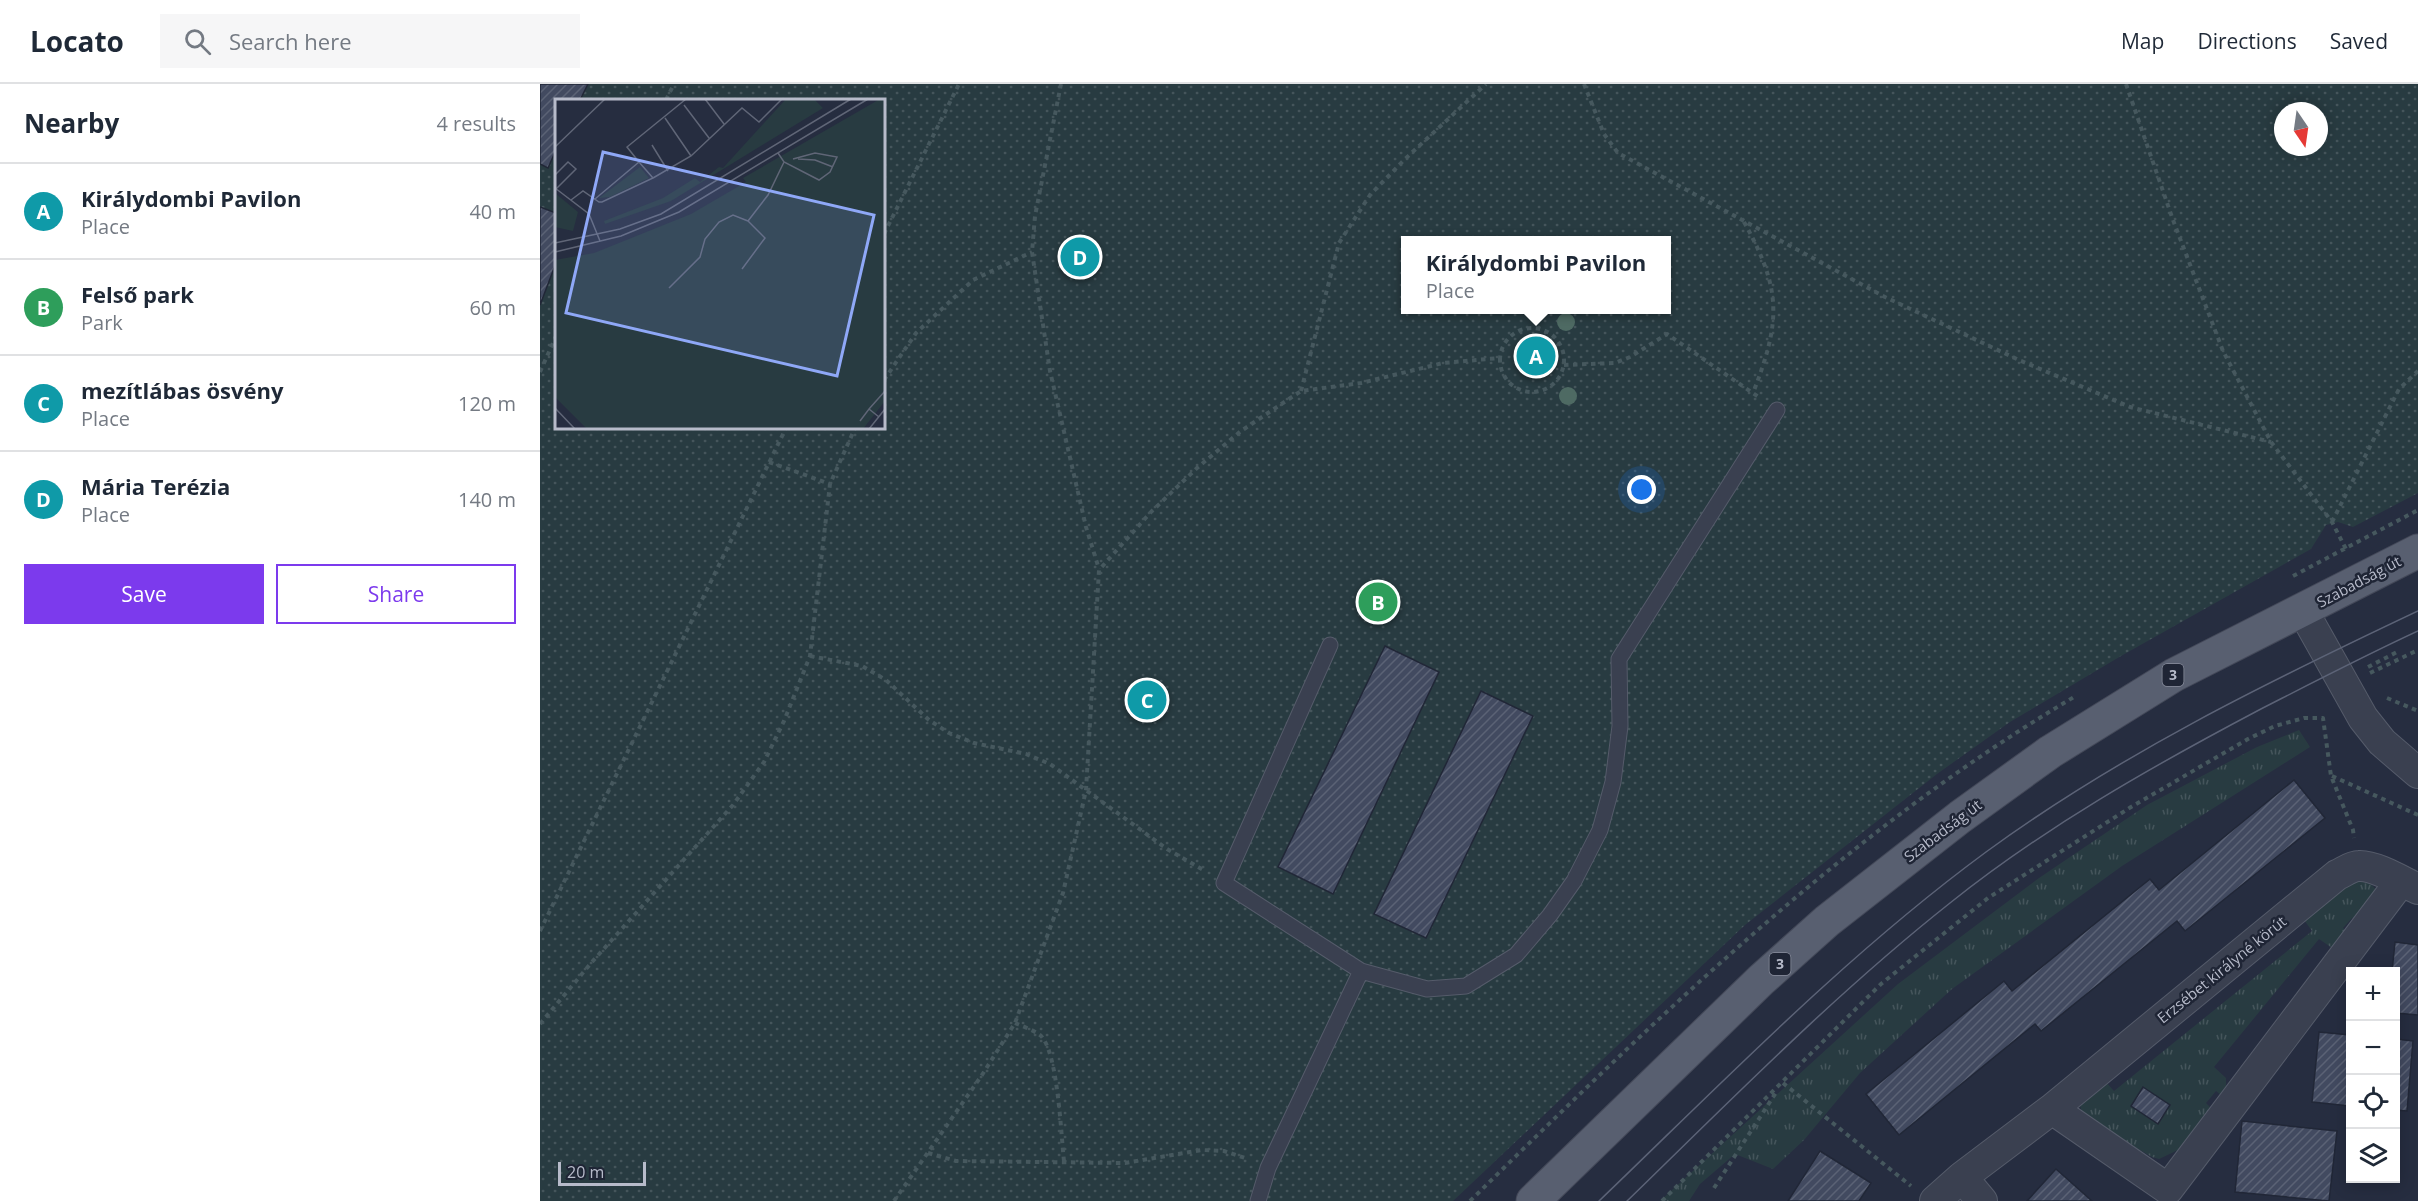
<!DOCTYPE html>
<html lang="en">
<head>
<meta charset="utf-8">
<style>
  body { margin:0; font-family:"Open Sans",sans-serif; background:#f6f6f7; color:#1f2937 }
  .controls { position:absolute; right:18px; bottom:18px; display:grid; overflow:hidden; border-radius:0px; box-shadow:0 3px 15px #0003 }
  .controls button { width:54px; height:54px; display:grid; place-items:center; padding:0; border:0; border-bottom:2px solid #e0e1e3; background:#fff; color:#1f2937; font:30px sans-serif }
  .compass { position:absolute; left:1734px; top:18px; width:54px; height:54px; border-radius:50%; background:#fff; box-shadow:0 3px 15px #0003; rotate:167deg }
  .scale { position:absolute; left:18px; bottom:15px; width:88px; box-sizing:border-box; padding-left:6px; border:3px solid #b7bbca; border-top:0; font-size:16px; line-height:21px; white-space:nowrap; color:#b7bbca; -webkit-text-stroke:4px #1f2535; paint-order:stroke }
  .you { position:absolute; left:1102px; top:406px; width:21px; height:21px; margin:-15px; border:4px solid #fff; border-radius:50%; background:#1a73e8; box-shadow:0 0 0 9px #1a73e833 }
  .badge { display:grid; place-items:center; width:39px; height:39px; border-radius:50%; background:#7c3aed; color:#fff; font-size:20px; font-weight:700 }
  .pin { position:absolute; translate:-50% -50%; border:3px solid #fff; box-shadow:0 2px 6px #0006 }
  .popup { position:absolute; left:861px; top:152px; width:270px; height:78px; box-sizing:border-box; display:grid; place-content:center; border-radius:0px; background:#fff; filter:drop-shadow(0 2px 4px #0005); font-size:20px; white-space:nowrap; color:#747a83 }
  .popup b { font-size:22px; color:#1f2937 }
  .popup::after { content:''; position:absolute; left:50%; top:100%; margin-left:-12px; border:12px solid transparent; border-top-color:#fff }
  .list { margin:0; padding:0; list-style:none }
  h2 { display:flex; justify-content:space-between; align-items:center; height:78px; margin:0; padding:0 24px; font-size:26px }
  h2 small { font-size:20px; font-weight:400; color:#747a83 }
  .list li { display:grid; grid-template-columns:39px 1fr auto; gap:18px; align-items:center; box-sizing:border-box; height:96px; padding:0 24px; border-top:2px solid #e0e1e3 }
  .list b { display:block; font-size:22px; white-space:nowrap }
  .list p { margin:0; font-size:20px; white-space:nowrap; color:#747a83 }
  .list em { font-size:20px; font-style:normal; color:#747a83 }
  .actions { display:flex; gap:12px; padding:18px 24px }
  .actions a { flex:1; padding:14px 0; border:2px solid #7c3aed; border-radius:0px; text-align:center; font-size:21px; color:#7c3aed }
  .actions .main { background:#7c3aed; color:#fff }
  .icon { flex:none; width:33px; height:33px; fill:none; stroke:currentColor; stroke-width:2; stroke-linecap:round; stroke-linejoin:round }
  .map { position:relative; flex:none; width:1878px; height:1117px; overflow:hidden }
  header { display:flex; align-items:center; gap:36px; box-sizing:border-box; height:84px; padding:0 30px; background:#fff; border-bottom:2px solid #e0e1e3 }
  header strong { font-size:28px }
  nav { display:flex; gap:33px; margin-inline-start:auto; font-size:21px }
  .search { width:420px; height:54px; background:#f6f6f7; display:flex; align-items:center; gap:15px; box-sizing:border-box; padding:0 21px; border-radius:0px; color:#747a83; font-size:22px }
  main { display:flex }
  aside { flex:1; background:#fff }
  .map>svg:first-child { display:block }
</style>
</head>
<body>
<header>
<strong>Locato</strong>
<div class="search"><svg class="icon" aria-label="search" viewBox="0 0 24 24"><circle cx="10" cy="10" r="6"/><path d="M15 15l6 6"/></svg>Search here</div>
<nav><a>Map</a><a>Directions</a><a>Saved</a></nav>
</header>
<main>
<aside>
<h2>Nearby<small>4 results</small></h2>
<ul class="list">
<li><span class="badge" style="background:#0f9aa8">A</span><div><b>Királydombi Pavilon</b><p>Place</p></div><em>40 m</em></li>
<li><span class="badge" style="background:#2e9e5b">B</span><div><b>Felső park</b><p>Park</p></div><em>60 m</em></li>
<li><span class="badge" style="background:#0f9aa8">C</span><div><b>mezítlábas ösvény</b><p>Place</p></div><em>120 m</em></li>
<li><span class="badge" style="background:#0f9aa8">D</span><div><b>Mária Terézia</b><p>Place</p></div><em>140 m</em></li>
</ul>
<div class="actions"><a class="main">Save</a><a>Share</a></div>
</aside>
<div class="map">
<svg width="1878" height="1117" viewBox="0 0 1878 1117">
  <defs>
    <pattern id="grass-tufts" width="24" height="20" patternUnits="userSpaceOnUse" patternTransform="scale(1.5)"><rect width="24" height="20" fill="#283b41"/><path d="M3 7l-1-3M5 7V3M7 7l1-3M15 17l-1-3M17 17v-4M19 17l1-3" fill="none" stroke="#45555b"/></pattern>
    <pattern id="park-dots" width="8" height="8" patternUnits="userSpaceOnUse" patternTransform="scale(1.5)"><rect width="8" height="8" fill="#283b41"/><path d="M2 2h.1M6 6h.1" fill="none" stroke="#45555b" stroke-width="1.8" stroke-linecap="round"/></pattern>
    <pattern id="building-hatch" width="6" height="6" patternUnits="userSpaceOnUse" patternTransform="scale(1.5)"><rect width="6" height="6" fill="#424a60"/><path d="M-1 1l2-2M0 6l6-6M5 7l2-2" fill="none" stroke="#5b6275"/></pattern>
  </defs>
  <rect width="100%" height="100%" fill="#262d40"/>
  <path fill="url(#grass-tufts)" d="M1759,646L1770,663L1582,782L1412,905L1320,989L1264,1056L1233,1085L1195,1070L1160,1100L1149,1117H1120L1358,900L1499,794L1607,721L1717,663Z
    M1817,795L1827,797L1837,806L1817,838L1812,834L1803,844L1809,849L1795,866L1779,855L1674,983L1686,994V1002L1681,1011L1676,1007L1666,1019L1671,1024L1638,1066L1619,1075L1612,1073L1543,1033L1539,1017L1565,997L1574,1007L1772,847L1762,833Z"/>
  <path fill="url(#park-dots)" fill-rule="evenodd" d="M0,0H1878V409L1813,443L1798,438L1786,441L1771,465L1581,572L1470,638L1397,690L1205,841L913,1117H0ZM16,16H344V344H16ZM1743,27H1779V63H1743ZM866,156H1126V226H866Z"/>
  <path fill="url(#building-hatch)" stroke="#212737" stroke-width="1.5" d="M0,0H48L40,16H16V66L8,84L0,80Z
    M0,123L16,129V179L0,221Z
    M979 275a17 17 0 1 1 34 0a17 17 0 1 1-34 0Z
    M845,562L899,588L793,810L738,783Z
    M941,607L993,632L886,854L834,830Z
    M1754,696L1785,734L1645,847L1637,837L1501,947L1495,940L1359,1051L1326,1010L1464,897L1472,907L1610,795L1619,806Z
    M1855,858L1878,861V931L1856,929V888H1852Z
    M1779,948L1810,951V1022L1772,1018Z
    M1856,955L1873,957L1867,1027L1856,1026Z
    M1603,1003L1630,1021L1618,1040L1591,1022Z
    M1702,1037L1797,1047L1789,1117L1695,1108Z
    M1280,1067L1331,1099L1319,1117H1248Z
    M1516,1085L1552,1117H1487Z"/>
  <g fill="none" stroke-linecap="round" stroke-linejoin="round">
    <g stroke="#555b6a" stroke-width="17">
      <path id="service" d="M821,887L887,905L926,902L976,871L1010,831L1034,797L1060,746L1073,698L1080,642L1079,575L1237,326
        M718,1117L728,1084L821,887L684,799L790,561"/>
    </g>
    <g stroke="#555b6a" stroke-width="32">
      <path id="minor" d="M1763,527L1823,634L1842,658L1878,689
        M1861,797L1628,1105L1512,1025L1797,791C1804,788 1811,782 1819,782C1835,781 1863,798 1878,805
        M1422,1093L1442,1117
        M1395,1117L1422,1093L1512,1025"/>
    </g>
    <g stroke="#444959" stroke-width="35">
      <path id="primary" d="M993,1117L1221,896L1287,837L1420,733L1510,668L1634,591L1878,467"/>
    </g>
    <path stroke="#46585e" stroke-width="4" stroke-dasharray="4.5 4.5" stroke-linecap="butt" d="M521,0L495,132L492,168L510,287L546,443L559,485
      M1044,0L1064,50L1078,69L1345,213L1479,276L1590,323L1731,358
      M1586,0L1633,136L1683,267L1731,358L1792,438L1806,465
      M126,16L134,0
      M1204,138C1242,206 1241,237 1213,309
      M344,150L419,0
      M960 276a32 32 0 1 1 64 0a32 32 0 1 1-64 0Z
      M1024,281L1075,279L1090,273L1127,250L1220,314
      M0,288L16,252
      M344,296L376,249L433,196L492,168
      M761,307L799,159L830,111L865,75L946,0
      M229,378L290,400
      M1792,438L1859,305L1878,287
      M1753,492L1878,426
      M270,572L322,582L346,596L389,636L409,649L434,659L486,670L510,680L627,765L665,787
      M1828,583L1859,567
      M1830,589L1878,566
      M1847,614L1878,627
      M1792,692L1878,731
      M0,847L246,344
      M475,939C482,942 493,946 500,951C518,966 521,1052 524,1077
      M0,940L52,878L193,721L224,678L244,637L270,572L290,400L315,344
      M1243,999L1371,1102
      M388,1069L416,1077L585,1079L662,1066L684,1067L708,1075
      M1174,1104L1237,1007
      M354,1117L442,991L475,939L523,809L546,706L559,486L611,428L657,384L701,347L761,307L821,299L903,279L959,274
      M930,1117C1118,933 1306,748 1534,613
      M1122,1117L1341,900L1448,814L1591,723L1708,655L1735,642L1764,634H1783L1791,692L1813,746L1814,754"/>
    <use href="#service" stroke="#3a4050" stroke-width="15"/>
    <use href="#minor" stroke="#3a4050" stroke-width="30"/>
    <use href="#primary" stroke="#585f70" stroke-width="33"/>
    <path stroke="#5c6377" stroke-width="1.5" d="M1059,1117C1184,997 1306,871 1446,768C1580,670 1728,598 1878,527
      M1087,1117C1192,1015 1295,910 1410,819C1505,743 1611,683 1719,626C1772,599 1824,572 1878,547"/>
  </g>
  <g fill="#4e6a63">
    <circle cx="1026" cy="238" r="9"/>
    <circle cx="1028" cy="312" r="9"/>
  </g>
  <g text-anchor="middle" stroke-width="5" stroke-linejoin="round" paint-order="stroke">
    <g fill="#1f2535" stroke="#898e9d" stroke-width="1.5">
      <rect x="1622.5" y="580" width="21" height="22" rx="4.5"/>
      <rect x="1229.5" y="869" width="21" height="22" rx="4.5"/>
    </g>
    <g font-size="14" font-weight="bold" fill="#b7bbca">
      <text x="1633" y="596">3</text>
      <text x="1240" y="885">3</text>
    </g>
    <g font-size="15" fill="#b7bbca" stroke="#1f2535">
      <text transform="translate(1819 498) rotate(-28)" y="5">Szabadság út</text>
      <text transform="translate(1403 747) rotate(-37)" y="5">Szabadság út</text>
      <text transform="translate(1682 886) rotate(-39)" y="5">Erzsébet királyné körút</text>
    </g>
  </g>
  <g transform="translate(15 15)">
    <rect width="330" height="330" fill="#262d40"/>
    <path d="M231,0H259L268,9L116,102L50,125L49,122L108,99L140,79L145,83L164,68L168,69ZM85,68L94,79L55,98L44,99Z" fill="#283b41"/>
    <path d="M325,0H330V302L308,330H32L0,298V161L39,154L136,115L191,83L188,79ZM0,94L23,113L18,132L0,128Z" fill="#283b41"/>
    <path fill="none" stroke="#606677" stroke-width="1.5" d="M150,0L169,25M129,6L154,39M110,19L136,57M97,46L113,72M0,48L50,0M223,54L229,63L264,81L275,73L282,58L260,54L238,60M243,60L260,61L278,68M84,63L72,48L131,0M0,76L13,63L21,70L1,90M98,79L136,57L187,9L204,23L227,0M0,89L34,115L45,142M16,101L28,92L44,103H47L98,79L84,63L40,100M0,144L65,130L106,115L296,0M0,153L66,137L124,113L313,0M187,170L210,139L193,122L213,96L229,63M114,189L145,158L150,140L164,123L178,116L193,122M0,309L20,330M314,310L330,292M305,322L314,310L324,318M314,330L330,310"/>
    <path fill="#8fa8f7" fill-opacity="0.15" stroke="#8fa8f7" stroke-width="3" d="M48,53L319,116L282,277L11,214Z"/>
    <rect width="330" height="330" fill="none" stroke="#b7bbca" stroke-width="3"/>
  </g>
</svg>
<div class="controls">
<button>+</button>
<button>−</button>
<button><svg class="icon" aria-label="locate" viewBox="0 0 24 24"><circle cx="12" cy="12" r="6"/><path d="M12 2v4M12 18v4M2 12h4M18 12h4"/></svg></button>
<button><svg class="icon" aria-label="layers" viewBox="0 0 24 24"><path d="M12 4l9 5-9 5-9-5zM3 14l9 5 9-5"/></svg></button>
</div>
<svg class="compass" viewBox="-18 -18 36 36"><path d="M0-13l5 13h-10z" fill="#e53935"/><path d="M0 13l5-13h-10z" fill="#747a83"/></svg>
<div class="scale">20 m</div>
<div class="you"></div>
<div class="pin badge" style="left:996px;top:272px;background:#0f9aa8">A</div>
<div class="popup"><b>Királydombi Pavilon</b>Place</div>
<div class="pin badge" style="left:838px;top:518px;background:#2e9e5b">B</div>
<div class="pin badge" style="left:607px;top:616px;background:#0f9aa8">C</div>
<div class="pin badge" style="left:540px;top:173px;background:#0f9aa8">D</div>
</div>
</main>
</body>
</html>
